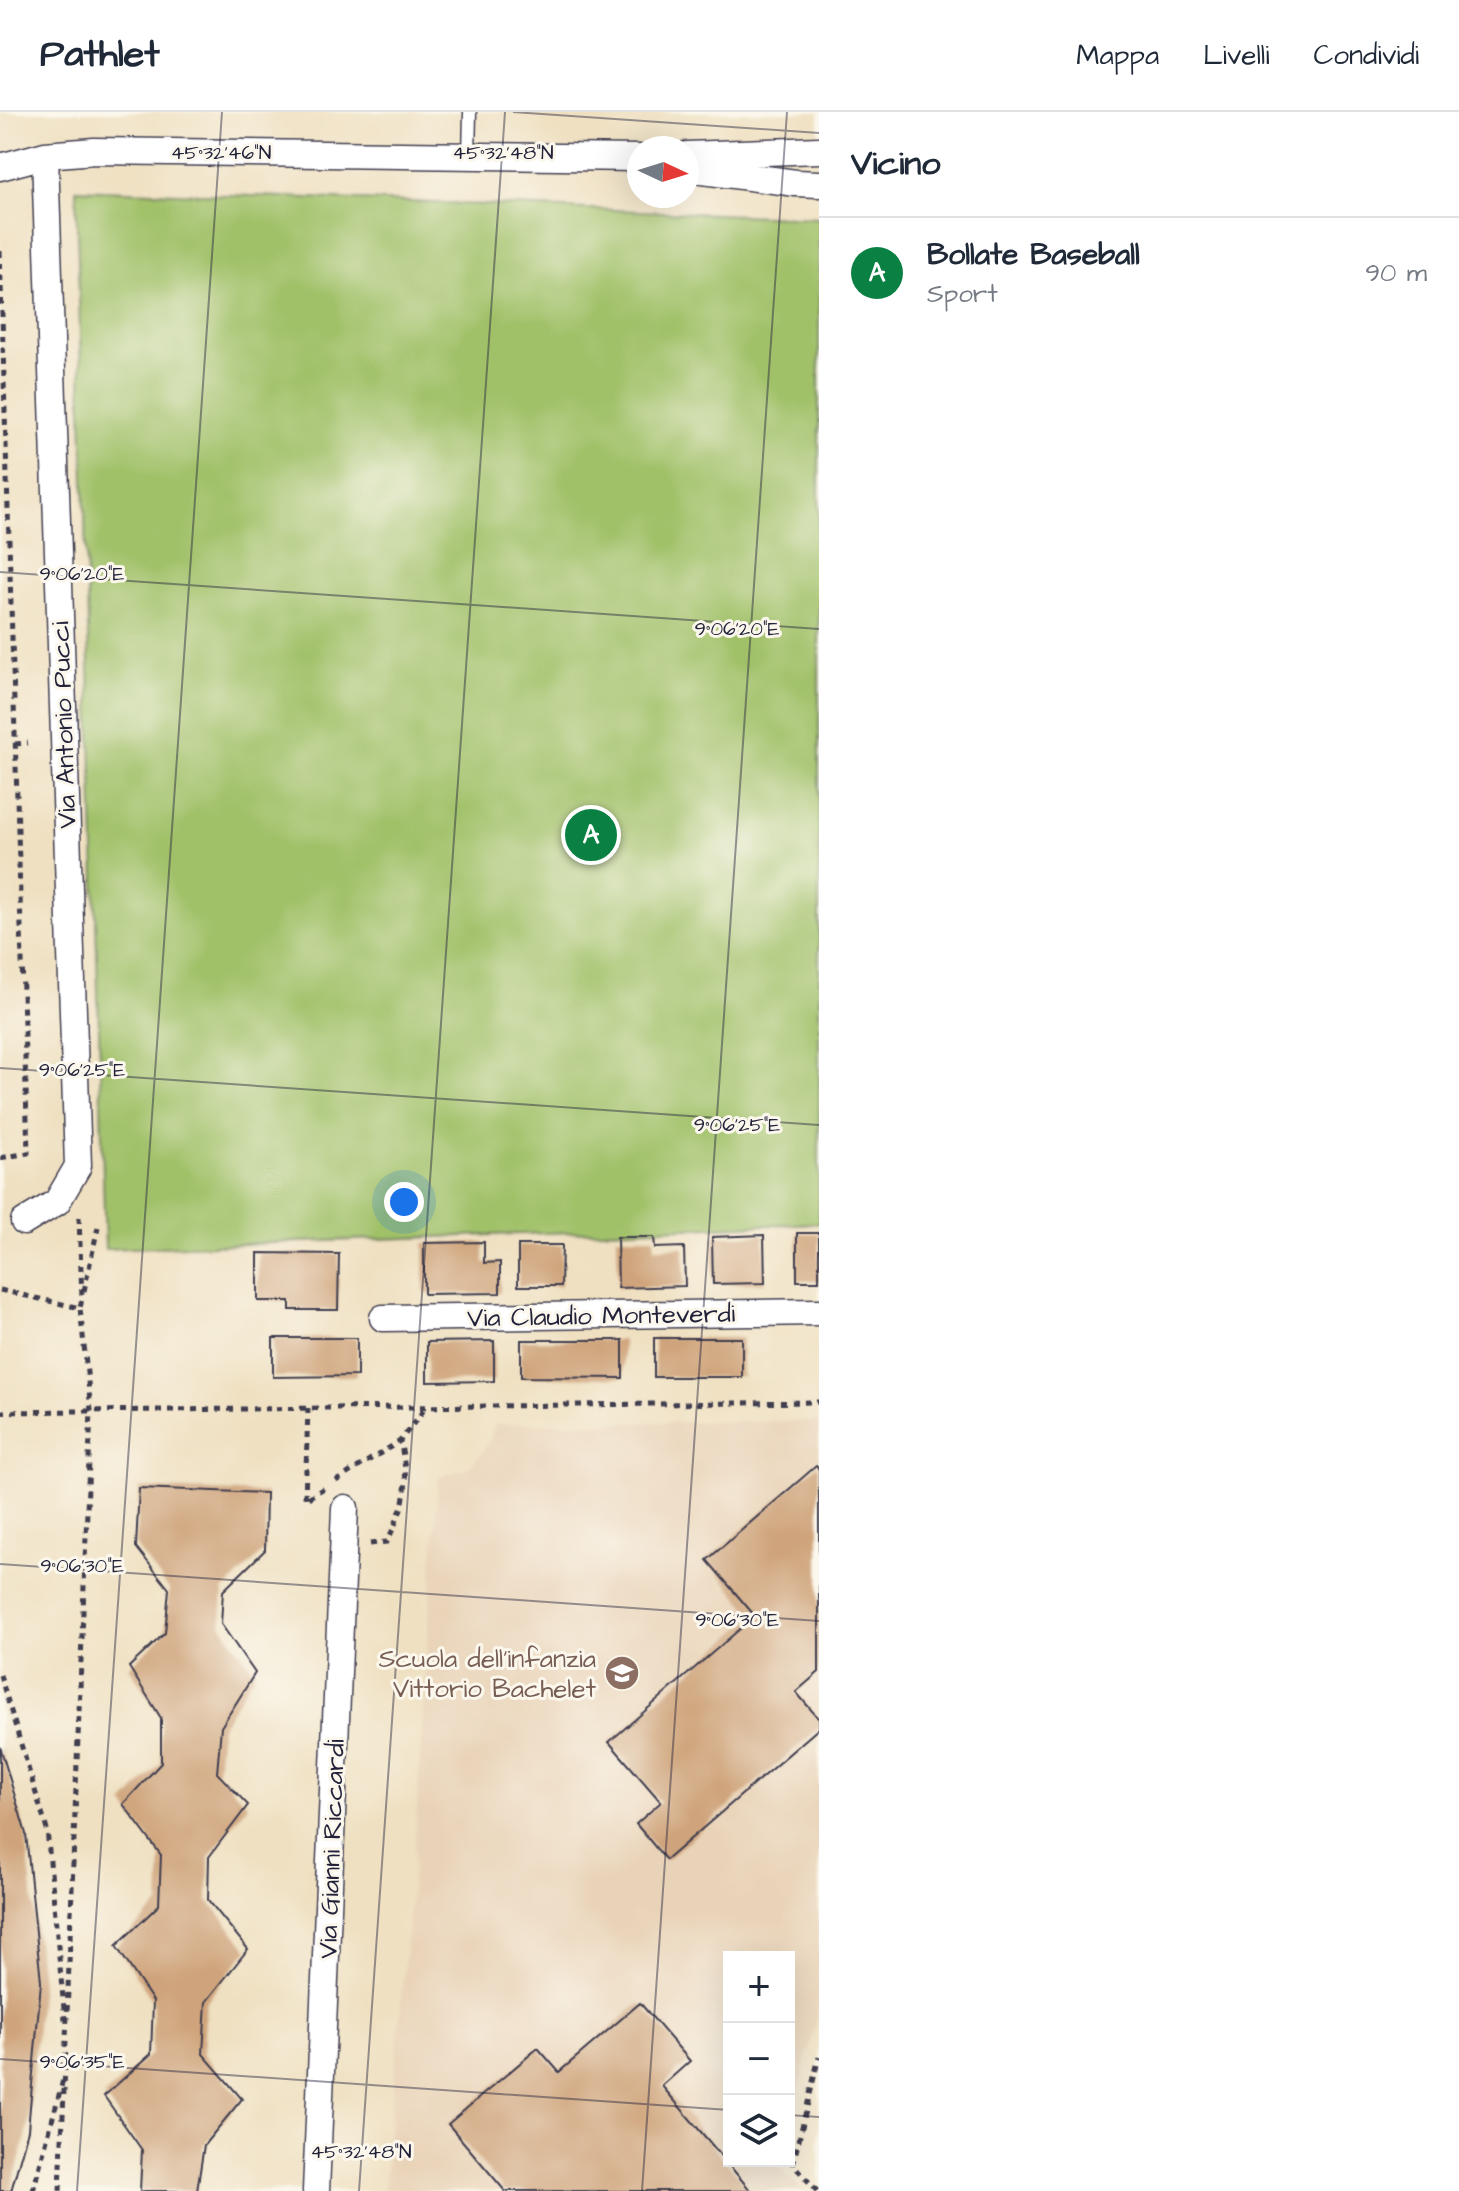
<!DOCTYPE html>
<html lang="it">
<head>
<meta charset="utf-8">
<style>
  body { margin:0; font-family:"Architects Daughter",sans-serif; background:#f6f6f7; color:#1f2937 }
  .controls { position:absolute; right:24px; bottom:24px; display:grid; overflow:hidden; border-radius:0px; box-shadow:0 8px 32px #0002 }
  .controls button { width:72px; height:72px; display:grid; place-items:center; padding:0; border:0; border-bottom:2px solid #e0e1e3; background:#fff; color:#1f2937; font:40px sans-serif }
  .compass { position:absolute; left:627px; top:24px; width:72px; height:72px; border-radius:50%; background:#fff; box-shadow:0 8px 32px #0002; rotate:94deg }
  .you { position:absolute; left:404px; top:1090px; width:28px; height:28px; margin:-20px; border:6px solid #fff; border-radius:50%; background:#1a73e8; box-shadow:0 0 0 12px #1a73e833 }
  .badge { display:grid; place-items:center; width:52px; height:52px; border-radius:50%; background:#0b8043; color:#fff; font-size:26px; font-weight:700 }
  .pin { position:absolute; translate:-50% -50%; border:4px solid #fff; box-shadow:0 2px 8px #0006 }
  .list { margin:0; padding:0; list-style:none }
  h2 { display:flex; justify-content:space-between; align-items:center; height:104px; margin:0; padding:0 32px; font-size:34px }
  h2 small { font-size:26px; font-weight:400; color:#747a83 }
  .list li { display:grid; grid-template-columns:52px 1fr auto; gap:24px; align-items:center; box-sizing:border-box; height:112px; padding:0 32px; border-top:2px solid #e0e1e3 }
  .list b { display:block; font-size:30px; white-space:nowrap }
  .list p { margin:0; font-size:26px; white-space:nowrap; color:#747a83 }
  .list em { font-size:26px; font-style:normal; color:#747a83 }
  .icon { flex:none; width:44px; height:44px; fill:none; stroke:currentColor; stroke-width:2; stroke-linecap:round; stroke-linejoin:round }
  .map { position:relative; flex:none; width:819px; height:2079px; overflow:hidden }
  header { display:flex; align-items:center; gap:48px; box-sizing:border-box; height:112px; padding:0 40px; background:#fff; border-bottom:2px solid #e0e1e3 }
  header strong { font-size:38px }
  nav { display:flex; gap:44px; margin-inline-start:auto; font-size:28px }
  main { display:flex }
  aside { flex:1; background:#fff }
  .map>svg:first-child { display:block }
</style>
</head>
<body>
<header>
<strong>Pathlet</strong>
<nav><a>Mappa</a><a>Livelli</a><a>Condividi</a></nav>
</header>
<main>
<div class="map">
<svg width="819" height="2079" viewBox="0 0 819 2079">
  <rect width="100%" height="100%" fill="#fbf7ec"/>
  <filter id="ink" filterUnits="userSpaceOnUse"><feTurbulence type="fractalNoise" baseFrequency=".0125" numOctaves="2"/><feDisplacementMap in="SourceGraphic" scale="16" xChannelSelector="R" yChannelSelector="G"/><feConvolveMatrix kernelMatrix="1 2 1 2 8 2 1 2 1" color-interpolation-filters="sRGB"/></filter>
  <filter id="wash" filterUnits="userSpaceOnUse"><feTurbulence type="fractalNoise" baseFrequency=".006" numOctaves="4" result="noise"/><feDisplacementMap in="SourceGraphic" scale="32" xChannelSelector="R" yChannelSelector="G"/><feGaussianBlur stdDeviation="1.8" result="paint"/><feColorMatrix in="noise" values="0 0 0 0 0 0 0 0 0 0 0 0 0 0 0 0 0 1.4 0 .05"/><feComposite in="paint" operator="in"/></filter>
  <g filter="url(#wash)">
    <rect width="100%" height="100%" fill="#efe0c1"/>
    <path fill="#e9d3b8" d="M819,1309V1896L789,2018V1845H729V2049H781L780,2056L802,2079H384L413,1756L438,1366L467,1356L480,1344L490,1328L495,1312Z"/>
    <path fill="#a1c169" stroke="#627252" stroke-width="2" d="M76,77L819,106V1111L105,1137Z"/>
    <g id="blocks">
      <path fill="#cfa47c" d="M797,1121H819V1169H797Z
        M764,1123L765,1171L713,1172L712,1125Z
        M617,1125H654L655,1136L684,1135L685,1174L618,1176Z
        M484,1130V1151L500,1150V1181L424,1182V1131Z
        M518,1133H562L561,1174H518Z
        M258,1141L339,1142L338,1198H290V1189H258Z
        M273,1226H357V1264L273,1265Z
        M654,1226H742V1265H654Z
        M521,1228H623V1266L521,1265Z
        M494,1229V1269L427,1270V1230Z
        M816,1354L819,1357V1560L796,1580L819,1607V1616L666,1748L636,1712L661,1690L609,1630L755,1504L707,1448Z
        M139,1376L266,1381L265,1438L223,1479L221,1512L255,1561L221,1615L217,1661L248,1693L209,1745L208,1788L248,1837L206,1890L203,1942L242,1987L204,2033L197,2079H140L142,2038L104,1984L151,1942L153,1889L116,1834L159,1793L161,1743L123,1692L161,1651V1606L129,1555L165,1521L169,1477L136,1435Z
        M0,1634L26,1722L41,1870L28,2018L11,2079H0Z
        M640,1891L690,1949L662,1974L751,2079H505L448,2012L538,1936L559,1960Z"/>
    </g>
  </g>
  <g filter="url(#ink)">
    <use href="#blocks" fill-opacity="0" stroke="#413e4f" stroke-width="2"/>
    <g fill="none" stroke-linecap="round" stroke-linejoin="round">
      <g stroke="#413e4f" stroke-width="15">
        <path id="lane" d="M469,45L470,0"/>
      </g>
      <g stroke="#413e4f" stroke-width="29">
        <path id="street" d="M687,43L819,38
          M0,55L45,43L94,39L639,46
          M687,57L796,71L819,72
          M24,1110L57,1090L78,1054L45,43
          M383,1206L819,1200
          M316,2079L345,1396"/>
      </g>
      <path stroke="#413e4f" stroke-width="5" stroke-dasharray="6 6" stroke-linecap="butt" d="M0,139L28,1041L0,1046
        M15,632L28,631
        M79,1105L82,1187L80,1196
        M0,1178L80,1196L91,1298L60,2079
        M84,1179L98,1115
        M308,1296L305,1388L324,1376
        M0,1300L819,1290
        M336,1369L400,1329L426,1295
        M370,1432L387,1430C407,1388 410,1374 400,1329
        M0,1563L47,1718L65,1908
        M33,2079L63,1968
        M817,2079L793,2052L819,1945"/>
      <use href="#lane" stroke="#fff" stroke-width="12"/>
      <use href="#street" stroke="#fff" stroke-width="26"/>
    </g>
  </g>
  <path fill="none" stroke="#22223b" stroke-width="2" stroke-opacity="0.45" d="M513,0L819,21M0,460L819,517M0,956L819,1013M0,1452L819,1509M0,1947L729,1998M789,2003L819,2005M77,2079L222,0M359,2079L505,0M642,2079L787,0"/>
  <defs>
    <g id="school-disc" transform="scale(1.8)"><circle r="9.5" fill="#8d6e63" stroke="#fbf7ec"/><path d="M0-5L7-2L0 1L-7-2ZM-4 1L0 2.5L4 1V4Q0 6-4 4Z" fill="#fff"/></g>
  </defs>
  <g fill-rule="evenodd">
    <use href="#school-disc" x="622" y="1561"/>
  </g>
  <g text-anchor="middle" stroke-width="6" stroke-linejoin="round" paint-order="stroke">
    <g font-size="26" fill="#22223b" stroke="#fbf7ec">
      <text transform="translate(63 613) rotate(-92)" y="9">Via Antonio Pucci</text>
      <text transform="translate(601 1203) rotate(-1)" y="9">Via Claudio Monteverdi</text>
      <text transform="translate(331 1737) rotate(-88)" y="9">Via Gianni Riccardi</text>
    </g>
    <g font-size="26" fill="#785e54" stroke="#fbf7ec" text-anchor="end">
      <text x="596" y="1555">Scuola dell'infanzia<tspan x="596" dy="30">Vittorio Bachelet</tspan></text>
    </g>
  </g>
  <g font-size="20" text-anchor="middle" fill="#22223b" stroke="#fbf7ec" stroke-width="6" stroke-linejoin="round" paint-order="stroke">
    <text x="221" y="47">45°32'46"N</text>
    <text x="503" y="47">45°32'48"N</text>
    <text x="82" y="468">9°06'20"E</text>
    <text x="737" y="523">9°06'20"E</text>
    <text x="82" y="964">9°06'25"E</text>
    <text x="737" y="1019">9°06'25"E</text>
    <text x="82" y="1460">9°06'30"E</text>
    <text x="737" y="1514">9°06'30"E</text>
    <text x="82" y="1956">9°06'35"E</text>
    <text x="361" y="2046">45°32'48"N</text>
  </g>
</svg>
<div class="controls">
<button>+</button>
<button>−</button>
<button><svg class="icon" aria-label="layers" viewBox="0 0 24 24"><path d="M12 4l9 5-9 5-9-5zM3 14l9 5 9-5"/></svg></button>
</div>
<svg class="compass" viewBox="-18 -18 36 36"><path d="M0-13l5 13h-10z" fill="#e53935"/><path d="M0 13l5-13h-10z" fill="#747a83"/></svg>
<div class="you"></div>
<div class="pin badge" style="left:591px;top:723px">A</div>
</div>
<aside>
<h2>Vicino<small></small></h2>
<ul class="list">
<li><span class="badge">A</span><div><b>Bollate Baseball</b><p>Sport</p></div><em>90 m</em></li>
</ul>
</aside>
</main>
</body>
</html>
